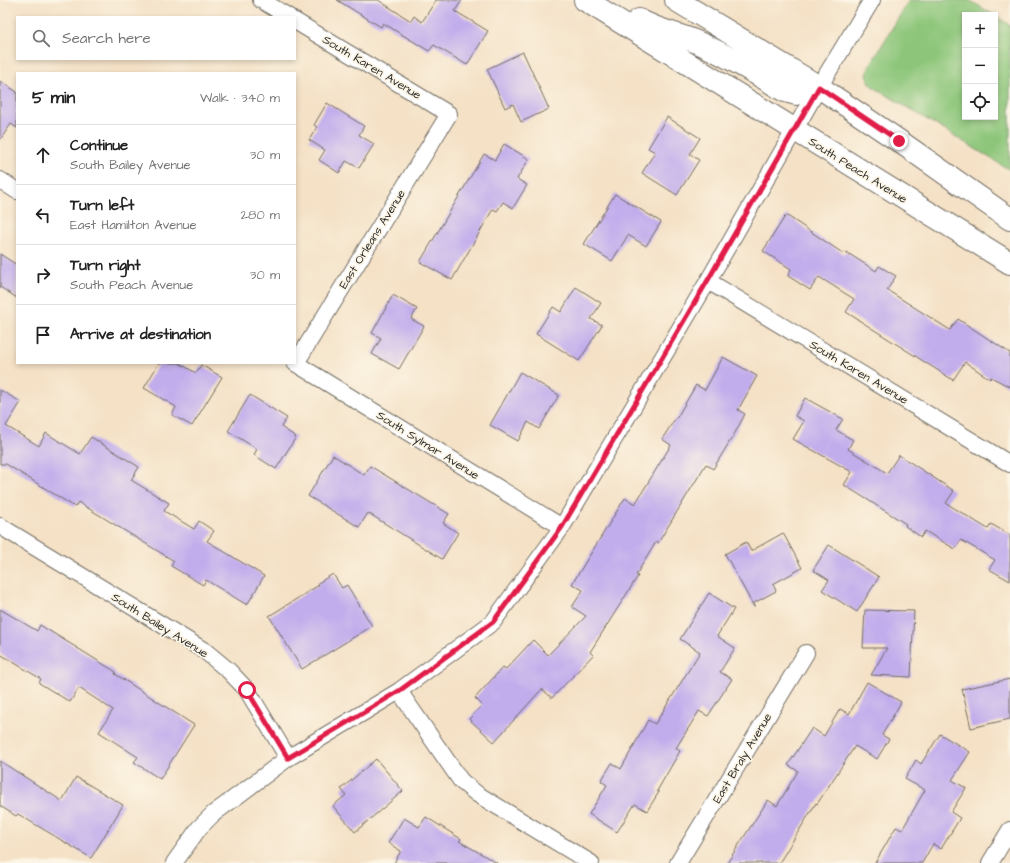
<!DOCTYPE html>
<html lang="en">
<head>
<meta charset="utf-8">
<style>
  body { margin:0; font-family:"Architects Daughter",sans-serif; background:#f2f2f2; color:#222 }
  .controls { position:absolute; right:12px; top:12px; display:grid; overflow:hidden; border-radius:0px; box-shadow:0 2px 6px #0003 }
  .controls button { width:36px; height:36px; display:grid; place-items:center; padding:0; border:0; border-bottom:1px solid #e0e0e0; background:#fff; color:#222; font:20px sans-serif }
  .stop { position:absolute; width:12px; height:12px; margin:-9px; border:3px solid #e11d48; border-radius:50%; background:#fff }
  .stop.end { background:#e11d48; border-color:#fff; box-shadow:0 1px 4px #0008 }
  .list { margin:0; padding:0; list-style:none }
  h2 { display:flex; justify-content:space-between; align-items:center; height:52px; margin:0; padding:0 16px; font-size:17px }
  h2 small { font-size:13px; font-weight:400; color:#767676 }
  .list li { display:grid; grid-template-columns:26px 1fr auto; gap:12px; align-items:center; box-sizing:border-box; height:60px; padding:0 16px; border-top:1px solid #e0e0e0 }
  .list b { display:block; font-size:15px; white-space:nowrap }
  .list p { margin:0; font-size:13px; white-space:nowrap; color:#767676 }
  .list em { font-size:13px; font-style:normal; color:#767676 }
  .icon { flex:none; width:22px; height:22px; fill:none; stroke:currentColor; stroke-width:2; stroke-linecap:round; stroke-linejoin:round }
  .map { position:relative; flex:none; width:1010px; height:863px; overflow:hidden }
  .search { position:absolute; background:#fff; box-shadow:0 2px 6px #0003; left:16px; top:16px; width:280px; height:44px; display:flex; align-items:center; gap:10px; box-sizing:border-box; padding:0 14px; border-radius:0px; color:#767676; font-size:15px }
  .panel { position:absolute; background:#fff; box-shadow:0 2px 6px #0003; left:16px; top:72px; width:280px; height:292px; border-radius:0px }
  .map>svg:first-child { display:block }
</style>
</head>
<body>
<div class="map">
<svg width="1010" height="863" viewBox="0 0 1010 863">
  <rect width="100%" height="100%" fill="#fcf5e5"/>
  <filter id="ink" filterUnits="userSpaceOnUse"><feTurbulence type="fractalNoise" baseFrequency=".025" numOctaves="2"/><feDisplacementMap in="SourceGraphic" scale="8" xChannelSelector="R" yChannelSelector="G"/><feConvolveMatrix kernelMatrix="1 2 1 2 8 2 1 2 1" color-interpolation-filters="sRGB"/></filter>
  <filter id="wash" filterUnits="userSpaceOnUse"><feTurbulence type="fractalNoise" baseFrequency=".012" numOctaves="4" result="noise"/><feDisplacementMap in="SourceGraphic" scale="16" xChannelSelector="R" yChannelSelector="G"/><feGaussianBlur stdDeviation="0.9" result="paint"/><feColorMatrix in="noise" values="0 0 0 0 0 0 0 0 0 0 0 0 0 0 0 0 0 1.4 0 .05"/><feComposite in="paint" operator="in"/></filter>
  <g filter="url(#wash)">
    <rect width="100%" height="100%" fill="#f4e1c6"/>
    <path fill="#8dc67a" stroke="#5c7852" d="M909,0H969L994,15H965V117H995V16L1010,25V170L872,86C867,79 866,75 869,67Z"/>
    <g id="blocks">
      <path fill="#c1acec" d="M337,0H378L411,21L414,16L422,22L436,0H462L455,11L488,31L467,65L434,45L429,51L383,23L381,27Z
        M523,52L549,109L521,122L513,104L505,108L487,69Z
        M0,81L17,92V128L11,124L0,140Z
        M327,103L364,126L359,135L374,144L359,168L346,161L339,173L319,160L325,150L309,140L317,127L314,125Z
        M667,117L700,138L690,154L699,160L677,195L642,173L655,152L648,148Z
        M504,144L529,159L517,179L527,185L513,208L503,202L497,211L493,209L452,280L420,262L484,154L495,160Z
        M615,194L661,222L646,246L628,235L612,261L584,244Z
        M786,215L844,254L846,252L876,271L879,266L896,276L887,290L950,330L958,319L1010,353V387L991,377L990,379L965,362L953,380L846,312L854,299L819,277L810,290L788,276L791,269L763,251Z
        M0,254L17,265V298L0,287Z
        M576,287L601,303L591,319L602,325L579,361L536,334L553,307L561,312Z
        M393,295L417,309L411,319L424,326L399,369L372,354L381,338L372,333Z
        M723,357L757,376L738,410L745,414L735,433L713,469L706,464L658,543L656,542L636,575L638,576L590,652L593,655L552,698L542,689L494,742L469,719L482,705L475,698L503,667L506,669L533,640L548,655L586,616L572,607L583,590L572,584L625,498L635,504L671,445L662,439L675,419H676L696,385L705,390Z
        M159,363H179L196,373L201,365L222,377L192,426L172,415L176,407L144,388Z
        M520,372L559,395L539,429L528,422L518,441L490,425Z
        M0,390L21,402L6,426L39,446L46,433L80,454L91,437L139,467L131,480L169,503L164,511L194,529L199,521L214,531L207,541L264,576L247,605L206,580L203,585L171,566L174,561L78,502L75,507L6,464H0Z
        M250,395L287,418L281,427L296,437L276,469L254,455L257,449L228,431Z
        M805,398L843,419L836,430L853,440L848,449L887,473L899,455L954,491L946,503L988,529L991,524L1010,535V581L989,569L995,560L961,540L955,549L925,531L921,537L905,526L906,524L844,485L852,472L793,439L804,421L795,416Z
        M333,455L364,475L370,466L449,514L443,523L458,533L442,559L368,513L359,527L308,496Z
        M783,533L802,568L773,584L776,591L754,603V607L725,554L746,542L751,551Z
        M829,545L879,577L857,612L822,590L829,580L813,570Z
        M333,574L342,588L347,585L372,626L302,669L269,616L319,585L318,583Z
        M709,593L734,609L717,636L735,648L720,672L732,679L708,716L699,711L676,748L680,751L657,791L659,792L647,811L635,804L617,832L589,814L607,785L601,781L612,763L621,769L648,720L655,724L700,652L680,639Z
        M0,609L37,631L40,625L116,672L115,674L194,725L160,779L134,762L138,757L99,732L113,710L79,688L70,702L39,683L41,679L0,654Z
        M865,610L914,611L911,677L871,675L887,648H863Z
        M1010,679V719L971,728L962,689Z
        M867,682L901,702L882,735L889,739L877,759L855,746L817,804L816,803L779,863H727L768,800L777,806L798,771L788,765L812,728L824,736L840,709L849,714Z
        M940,734L970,752L952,780L966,788L951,812L960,818L941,849L933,844L922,863H875L896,827L902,830L925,790L905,779L916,760L921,764Z
        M376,759L403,791L355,832L333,806L346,795L341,789Z
        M0,761L62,801L76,777L123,805L91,858L18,814L16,816L0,806Z
        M426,817L461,839L459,841L497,863H394L401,851L388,843L404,818L419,827Z"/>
    </g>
  </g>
  <g filter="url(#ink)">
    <use href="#blocks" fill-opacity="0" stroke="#716b61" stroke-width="1"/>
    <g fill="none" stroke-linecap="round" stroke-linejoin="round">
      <g stroke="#716b61" stroke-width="18">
        <path id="minor" d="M261,0L289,17
          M295,21L449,114L296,363
          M0,180L17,191
          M708,281L1010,464
          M295,363L562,527
          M0,526L205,651L229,671L247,690L288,758
          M399,691L461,781L477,794L591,863
          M174,863L199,828L213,814L288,758L399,691L493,622L562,527L708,281L819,87L872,0
          M678,863L806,653
          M990,863L1010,830"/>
      </g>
      <g stroke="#716b61" stroke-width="24">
        <path id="secondary" d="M585,0L1010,263
          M676,0L819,87L899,141L1010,219
          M639,20C658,31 679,34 699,43C729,56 757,74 785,91L796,94L819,87"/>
      </g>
      <use href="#minor" stroke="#fff" stroke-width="16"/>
      <use href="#secondary" stroke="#fff" stroke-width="22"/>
    </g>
  </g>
  <g fill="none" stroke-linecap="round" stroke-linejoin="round" filter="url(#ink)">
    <path stroke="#e11d48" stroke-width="5" d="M247,690L288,758L399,691L493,622L562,527L708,280L819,87L899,141"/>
  </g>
  <g text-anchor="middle" stroke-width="3.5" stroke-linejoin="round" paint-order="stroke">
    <g font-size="12" fill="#2b2b2b" stroke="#fcf5e5">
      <text transform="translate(372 67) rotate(31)" y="4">South Karen Avenue</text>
      <text transform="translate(858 170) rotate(32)" y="4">South Peach Avenue</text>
      <text transform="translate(372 239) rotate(-58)" y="4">East Orleans Avenue</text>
      <text transform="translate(859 372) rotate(31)" y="4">South Karen Avenue</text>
      <text transform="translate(428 445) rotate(32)" y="4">South Sylmar Avenue</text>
      <text transform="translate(160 625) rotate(32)" y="4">South Bailey Avenue</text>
      <text transform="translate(742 758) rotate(-59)" y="4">East Braly Avenue</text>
    </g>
  </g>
</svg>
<div class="controls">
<button>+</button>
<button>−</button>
<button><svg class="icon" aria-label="locate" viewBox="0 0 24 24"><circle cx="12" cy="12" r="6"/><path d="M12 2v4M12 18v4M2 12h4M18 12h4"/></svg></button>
</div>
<div class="stop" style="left:247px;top:690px"></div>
<div class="stop end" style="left:899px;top:141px"></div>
<div class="search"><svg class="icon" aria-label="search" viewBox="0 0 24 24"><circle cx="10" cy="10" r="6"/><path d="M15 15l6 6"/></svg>Search here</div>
<section class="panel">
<h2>5 min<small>Walk · 340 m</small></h2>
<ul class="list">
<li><svg class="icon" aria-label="ahead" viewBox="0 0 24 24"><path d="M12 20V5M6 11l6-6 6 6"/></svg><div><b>Continue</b><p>South Bailey Avenue</p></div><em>30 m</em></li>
<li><svg class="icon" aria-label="left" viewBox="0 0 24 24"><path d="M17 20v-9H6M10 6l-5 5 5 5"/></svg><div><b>Turn left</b><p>East Hamilton Avenue</p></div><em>280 m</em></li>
<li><svg class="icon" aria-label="right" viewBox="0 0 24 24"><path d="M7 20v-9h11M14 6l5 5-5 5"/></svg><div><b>Turn right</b><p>South Peach Avenue</p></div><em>30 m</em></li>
<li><svg class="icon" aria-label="arrive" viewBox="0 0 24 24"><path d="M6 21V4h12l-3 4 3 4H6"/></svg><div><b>Arrive at destination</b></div></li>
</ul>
</section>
</div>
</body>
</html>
